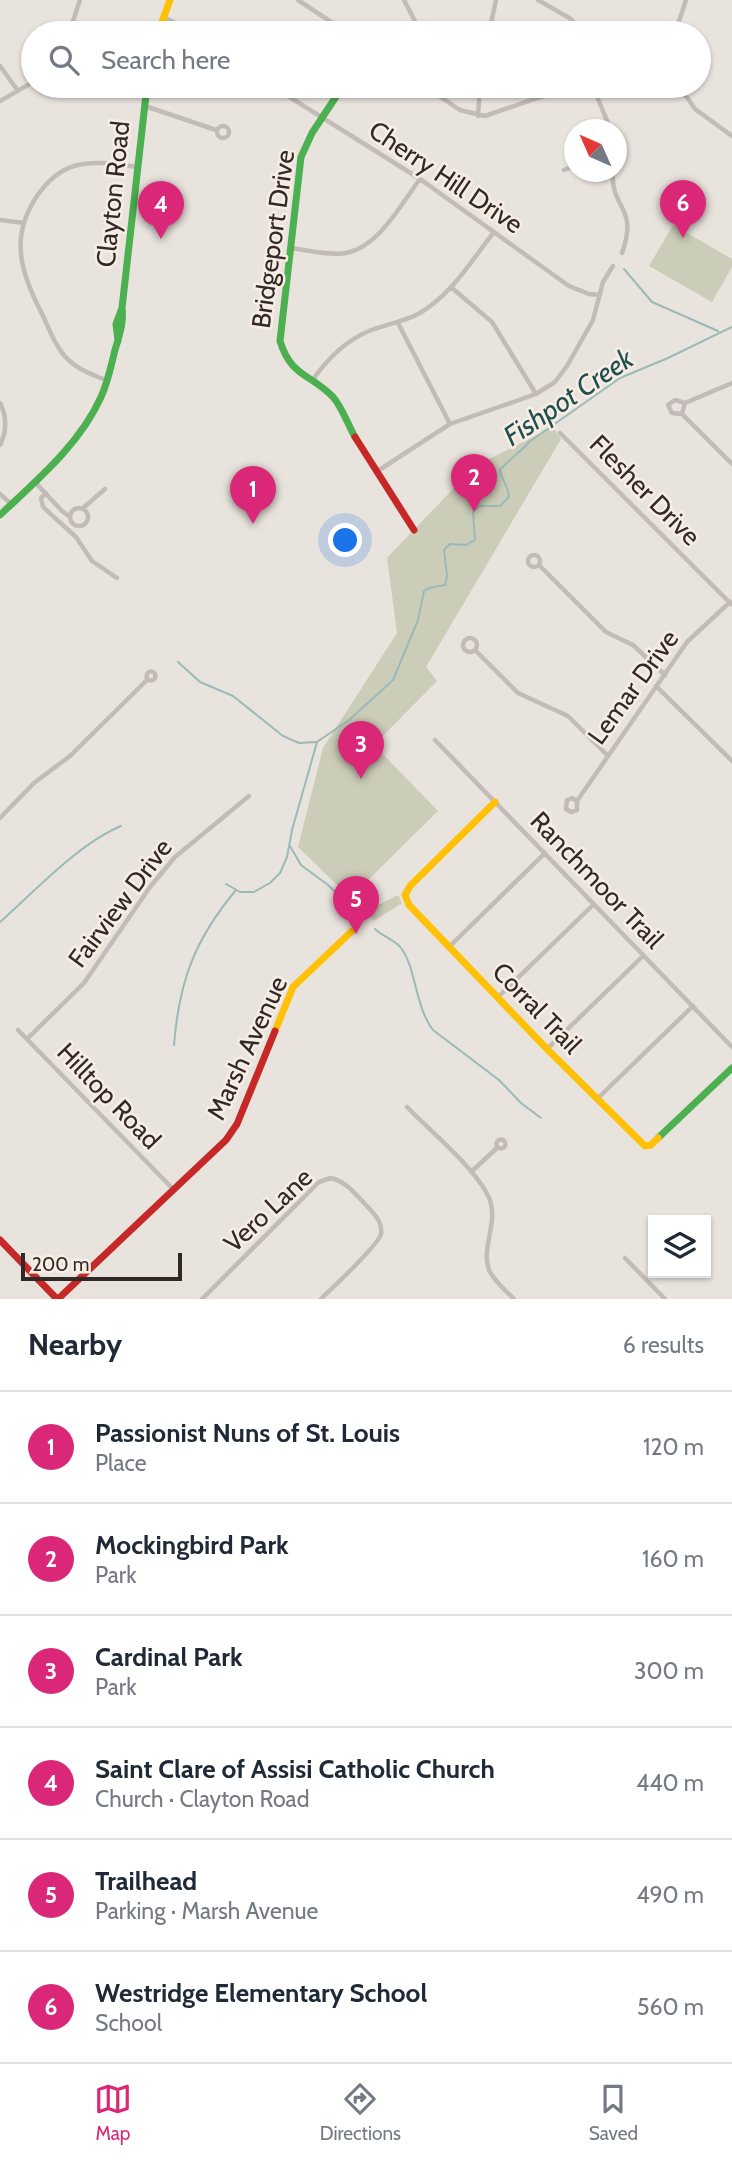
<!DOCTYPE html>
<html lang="en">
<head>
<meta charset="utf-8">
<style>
  body { margin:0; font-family:Cabin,sans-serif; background:#f2f2f3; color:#1f2937 }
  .controls { position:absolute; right:21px; bottom:21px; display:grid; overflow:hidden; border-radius:0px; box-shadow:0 2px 5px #0004 }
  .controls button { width:63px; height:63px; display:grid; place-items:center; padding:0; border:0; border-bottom:2px solid #e0e1e3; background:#fff; color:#1f2937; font:35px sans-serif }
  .compass { position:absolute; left:564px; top:119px; width:63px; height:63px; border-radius:50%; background:#fff; box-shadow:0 2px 5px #0004; rotate:315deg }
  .scale { position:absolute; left:21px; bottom:18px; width:161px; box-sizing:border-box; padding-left:7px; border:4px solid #322926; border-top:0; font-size:19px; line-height:24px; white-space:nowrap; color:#322926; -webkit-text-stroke:5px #f7ede4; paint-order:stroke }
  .you { position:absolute; left:346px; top:541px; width:24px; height:24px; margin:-18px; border:5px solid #fff; border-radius:50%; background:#1a73e8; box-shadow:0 0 0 10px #1a73e833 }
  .badge { display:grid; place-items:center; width:46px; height:46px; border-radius:50%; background:#db2777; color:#fff; font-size:23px; font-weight:700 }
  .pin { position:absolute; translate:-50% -58px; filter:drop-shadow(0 2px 4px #0008) }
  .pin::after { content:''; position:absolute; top:37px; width:24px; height:21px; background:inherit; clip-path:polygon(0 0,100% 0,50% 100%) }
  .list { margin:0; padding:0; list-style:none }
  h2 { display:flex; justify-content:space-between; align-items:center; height:91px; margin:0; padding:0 28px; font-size:30px }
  h2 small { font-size:23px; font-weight:400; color:#747a83 }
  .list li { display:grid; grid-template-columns:46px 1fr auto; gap:21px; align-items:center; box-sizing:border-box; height:112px; padding:0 28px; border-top:2px solid #e0e1e3 }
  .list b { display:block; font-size:26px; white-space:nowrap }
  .list p { margin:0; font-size:23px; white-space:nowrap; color:#747a83 }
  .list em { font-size:23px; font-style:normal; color:#747a83 }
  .icon { flex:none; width:38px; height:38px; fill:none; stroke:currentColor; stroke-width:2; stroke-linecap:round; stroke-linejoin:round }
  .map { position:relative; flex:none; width:732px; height:1299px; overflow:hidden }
  .search { position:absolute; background:#fff; box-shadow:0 2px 5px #0004; left:21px; right:21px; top:21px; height:77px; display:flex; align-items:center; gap:18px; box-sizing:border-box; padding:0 24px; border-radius:38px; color:#747a83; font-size:26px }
  .sheet { height:763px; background:#fff }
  nav { display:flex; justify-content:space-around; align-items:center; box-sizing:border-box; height:98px; border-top:2px solid #e0e1e3; background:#fff; font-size:19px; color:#747a83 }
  nav a { display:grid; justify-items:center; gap:4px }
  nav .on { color:#db2777 }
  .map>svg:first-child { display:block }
</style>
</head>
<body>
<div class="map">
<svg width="732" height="1299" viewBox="0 0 732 1299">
  <rect width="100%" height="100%" fill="#e9e3dd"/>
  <path fill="#cbcdb8" d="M673,225L732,259V267L712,302L649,266Z
    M553,427L561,439L426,667L437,681L374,745L438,811L362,886L380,904L398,895L402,903L374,921L298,847L323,748L397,633L387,558L475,466Z"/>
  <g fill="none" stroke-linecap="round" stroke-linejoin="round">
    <path stroke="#9bbab7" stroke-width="2" d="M624,269L652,302L718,331
      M178,662L200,682L233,696L283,736L299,743L316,742
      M290,846L301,865L328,885L352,908
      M226,884L240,892H254L270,883L280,873L287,857L292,830L317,742L349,720L393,680L418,620L424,591L429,588L445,585L447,576L444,550L450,544L466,545L475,540L473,512L479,506H500L509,497C508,486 502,481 500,470C509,459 520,453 529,442L620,378L668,358L732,327
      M0,922C34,892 78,844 121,826
      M375,929C382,936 395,940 401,948C416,967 415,1007 433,1030L499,1080L521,1103L541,1118
      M174,1045C179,981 195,939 236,890"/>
    <path stroke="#c2bbb7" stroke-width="4.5" d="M298,0L348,33
      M404,0L421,33
      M538,0L571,19L583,33
      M164,17L193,33
      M69,33L80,0
      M489,33L496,0
      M675,33L686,0
      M0,66L18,91
      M272,86L420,179L569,286L589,294L600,295
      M424,86L460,110L485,116L540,97L593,87
      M679,86L695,109L732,136
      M593,87L611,130
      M0,101L33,82
      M145,106L216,130
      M478,116L480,86
      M217 132a6 6 0 1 1 12 0a6 6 0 1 1-12 0Z
      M564,170L574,166
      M613,172C610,209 639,206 622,253
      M0,220L24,223
      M290,248C307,250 329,256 346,253C379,247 401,204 420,179
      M452,288L492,322L536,394
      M398,323L450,424
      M108,381C91,374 75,369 63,354C54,343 49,329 43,316C22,274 8,239 37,196C46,183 58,171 74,166C94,160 116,164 137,167
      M312,381C327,359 345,341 369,331C386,324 404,322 420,313C453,293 471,261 494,232
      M0,403C7,416 7,432 0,445
      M685,403L675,400L668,405L672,413L682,414L732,464
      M682,414L685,403L732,383
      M560,433L731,604
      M376,472L450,424L536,394L555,382L567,366L593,320L603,282L613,266
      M34,481L62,511L70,517
      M46,493L41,498L43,507L76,537L92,561L117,578
      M0,494L11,504
      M83,508L105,489
      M70 517a9 9 0 1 1 18 0a9 9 0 1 1-18 0Z
      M528 561a6 6 0 1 1 12 0a6 6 0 1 1-12 0Z
      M539,565L606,632L633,645L665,675
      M463 645a7 7 0 1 1 14 0a7 7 0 1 1-14 0Z
      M475,650L518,693L568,716L607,755
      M146.5 676a4.5 4.5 0 1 1 9 0a4.5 4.5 0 1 1-9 0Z
      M656,686L732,761
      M435,740L732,1047
      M577,801L572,798L567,800L566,809L571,812L577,810V801L687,642L730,602
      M0,818L34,783L70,756L148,679
      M449,947L545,853
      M498,997L594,904
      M18,1030L173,1189
      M27,1039L84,983L150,887L175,857L249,796
      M547,1049L643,956
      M597,1099L693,1006
      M407,1107C431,1132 478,1170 490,1200C498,1223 481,1248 489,1270C494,1281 506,1291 514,1299
      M496.5 1144a4.5 4.5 0 1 1 9 0a4.5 4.5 0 1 1-9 0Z
      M471,1172L498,1147
      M625,1258L665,1299
      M202,1299L319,1182L331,1178C347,1182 355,1194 366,1205C373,1213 383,1221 381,1234C378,1246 332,1288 321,1299"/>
    <path stroke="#4caf50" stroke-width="7" d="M343,86L312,133L301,157L280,341C291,377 311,374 333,397C342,407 348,425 355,437
      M118,341L116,324L122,308
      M0,515C37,480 80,444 101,397C108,382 111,366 115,350C119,336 124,323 122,308L147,86
      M658,1138L732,1068"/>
    <path stroke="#ffc107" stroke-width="7" d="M158,33L170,0
      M495,802L410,886L405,895L409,905L547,1049L645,1146L651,1145L658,1138
      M275,1031L293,987L352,931"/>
    <path stroke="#c62828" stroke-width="7" d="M355,437L414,530
      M0,1240L57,1299
      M58,1299L226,1140L237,1124L275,1031"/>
  </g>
  <g text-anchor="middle" stroke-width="5" stroke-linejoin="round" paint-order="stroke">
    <g font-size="26" fill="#322926" stroke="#f7ede4">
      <text transform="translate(446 177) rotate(34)" y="9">Cherry Hill Drive</text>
      <text transform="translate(113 194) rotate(-84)" y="9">Clayton Road</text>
      <text transform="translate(273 239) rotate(-82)" y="9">Bridgeport Drive</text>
      <text transform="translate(645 490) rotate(45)" y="9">Flesher Drive</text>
      <text transform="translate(633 687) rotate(-54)" y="9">Lemar Drive</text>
      <text transform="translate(597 880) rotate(46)" y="9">Ranchmoor Trail</text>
      <text transform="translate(120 903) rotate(-53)" y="9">Fairview Drive</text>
      <text transform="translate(537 1008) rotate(46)" y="9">Corral Trail</text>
      <text transform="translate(247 1048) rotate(-65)" y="9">Marsh Avenue</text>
      <text transform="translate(109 1096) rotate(46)" y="9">Hilltop Road</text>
      <text transform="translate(268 1210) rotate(-43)" y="9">Vero Lane</text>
    </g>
    <g font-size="28" font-style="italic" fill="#204f4f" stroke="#f7ede4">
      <text transform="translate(568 397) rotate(-34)" y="10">Fishpot Creek</text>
    </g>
  </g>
</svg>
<div class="controls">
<button><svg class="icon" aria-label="layers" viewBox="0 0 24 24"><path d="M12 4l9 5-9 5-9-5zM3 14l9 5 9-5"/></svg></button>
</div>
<svg class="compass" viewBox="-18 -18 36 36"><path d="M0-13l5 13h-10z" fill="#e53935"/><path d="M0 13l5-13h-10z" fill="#747a83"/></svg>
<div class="scale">200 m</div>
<div class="you"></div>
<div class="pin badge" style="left:253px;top:524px">1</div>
<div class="pin badge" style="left:474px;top:512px">2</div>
<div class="pin badge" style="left:361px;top:779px">3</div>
<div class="pin badge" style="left:161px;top:239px">4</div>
<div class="pin badge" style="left:356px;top:934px">5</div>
<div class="pin badge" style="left:683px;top:238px">6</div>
<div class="search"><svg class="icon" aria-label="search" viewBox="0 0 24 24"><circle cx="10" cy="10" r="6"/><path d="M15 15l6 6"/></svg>Search here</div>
</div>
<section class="sheet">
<h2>Nearby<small>6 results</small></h2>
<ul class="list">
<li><span class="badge">1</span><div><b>Passionist Nuns of St. Louis</b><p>Place</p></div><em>120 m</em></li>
<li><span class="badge">2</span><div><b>Mockingbird Park</b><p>Park</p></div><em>160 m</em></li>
<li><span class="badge">3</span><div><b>Cardinal Park</b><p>Park</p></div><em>300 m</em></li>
<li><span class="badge">4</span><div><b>Saint Clare of Assisi Catholic Church</b><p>Church · Clayton Road</p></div><em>440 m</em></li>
<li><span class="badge">5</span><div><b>Trailhead</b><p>Parking · Marsh Avenue</p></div><em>490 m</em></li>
<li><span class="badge">6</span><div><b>Westridge Elementary School</b><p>School</p></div><em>560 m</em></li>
</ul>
</section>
<nav>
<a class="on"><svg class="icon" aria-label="map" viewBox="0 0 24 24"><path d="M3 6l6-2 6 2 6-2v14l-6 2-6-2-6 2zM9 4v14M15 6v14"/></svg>Map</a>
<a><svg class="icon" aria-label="directions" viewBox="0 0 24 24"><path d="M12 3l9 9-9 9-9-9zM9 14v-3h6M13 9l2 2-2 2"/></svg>Directions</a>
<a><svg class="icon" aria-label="saved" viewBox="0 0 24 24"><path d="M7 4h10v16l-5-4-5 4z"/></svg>Saved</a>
</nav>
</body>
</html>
